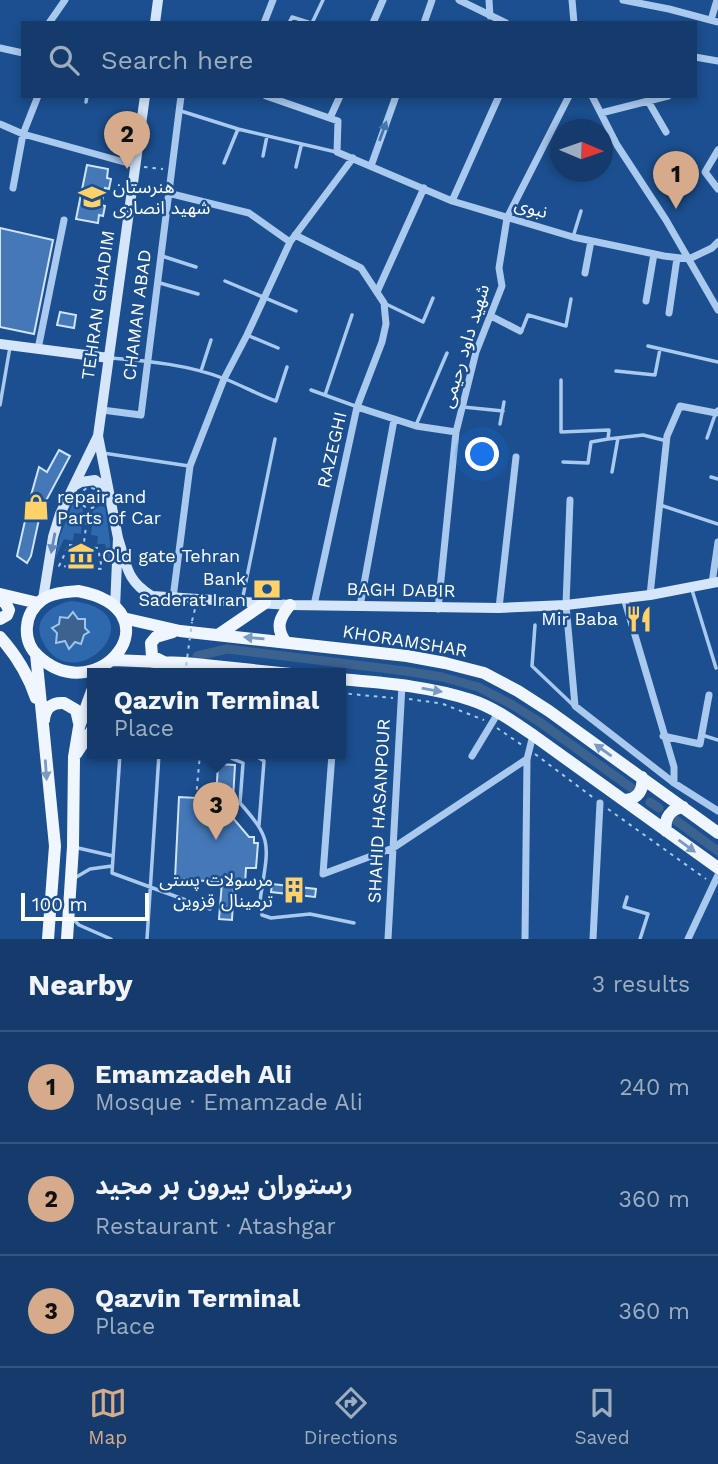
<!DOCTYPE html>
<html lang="en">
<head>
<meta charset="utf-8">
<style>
  body { margin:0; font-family:"Work Sans","Noto Sans Arabic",sans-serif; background:#1d4271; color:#f1f3f6 }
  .compass { position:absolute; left:550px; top:119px; width:63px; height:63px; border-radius:50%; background:#143b6b; box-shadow:0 4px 10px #0003; rotate:92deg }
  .scale { position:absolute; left:21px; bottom:18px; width:128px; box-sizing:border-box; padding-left:7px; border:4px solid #fff; border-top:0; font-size:19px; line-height:24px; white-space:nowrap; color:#fff; -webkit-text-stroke:5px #1b4f8f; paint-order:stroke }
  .you { position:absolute; left:483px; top:455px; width:24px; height:24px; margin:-18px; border:5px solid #fff; border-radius:50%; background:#1a73e8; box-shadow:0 0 0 10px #1a73e833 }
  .badge { display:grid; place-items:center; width:46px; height:46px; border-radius:50%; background:#d6ab8b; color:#111; font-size:23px; font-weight:700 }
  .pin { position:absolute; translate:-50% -58px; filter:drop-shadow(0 2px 4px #0008) }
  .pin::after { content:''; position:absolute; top:37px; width:24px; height:21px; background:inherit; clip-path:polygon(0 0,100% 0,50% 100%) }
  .popup { position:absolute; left:87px; top:668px; width:259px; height:91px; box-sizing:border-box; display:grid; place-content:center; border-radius:0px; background:#143b6b; filter:drop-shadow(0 2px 5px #0005); font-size:23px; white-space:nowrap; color:#9dadc1 }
  .popup b { font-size:26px; color:#f1f3f6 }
  .popup::after { content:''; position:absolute; left:50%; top:100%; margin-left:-14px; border:14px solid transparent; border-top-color:#143b6b }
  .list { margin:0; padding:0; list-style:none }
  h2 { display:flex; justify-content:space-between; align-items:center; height:91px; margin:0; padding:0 28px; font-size:30px }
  h2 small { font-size:23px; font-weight:400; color:#9dadc1 }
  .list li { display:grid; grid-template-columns:46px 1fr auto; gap:21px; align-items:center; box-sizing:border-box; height:112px; padding:0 28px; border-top:2px solid #33557e }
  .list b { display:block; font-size:26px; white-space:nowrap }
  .list p { margin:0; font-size:23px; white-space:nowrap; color:#9dadc1 }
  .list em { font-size:23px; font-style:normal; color:#9dadc1 }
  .icon { flex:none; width:38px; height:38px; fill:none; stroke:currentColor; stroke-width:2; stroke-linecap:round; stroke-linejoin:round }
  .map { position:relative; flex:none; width:718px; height:939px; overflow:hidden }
  .search { position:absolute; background:#143b6b; box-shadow:0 4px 10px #0003; left:21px; right:21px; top:21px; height:77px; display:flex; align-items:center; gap:18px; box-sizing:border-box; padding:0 24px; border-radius:0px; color:#9dadc1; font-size:26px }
  .sheet { height:427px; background:#143b6b }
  nav { display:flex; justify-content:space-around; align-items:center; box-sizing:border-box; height:98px; border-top:2px solid #33557e; background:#143b6b; font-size:19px; color:#9dadc1 }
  nav a { display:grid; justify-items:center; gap:4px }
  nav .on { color:#d6ab8b }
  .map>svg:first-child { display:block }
</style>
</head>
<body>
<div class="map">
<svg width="718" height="939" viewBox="0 0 718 939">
  <rect width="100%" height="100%" fill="#1b4f8f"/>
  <path fill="#2e69ad" d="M73,503L78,504L83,510L81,534L74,533L73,541L64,539L55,559L60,536Z
    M100,506L105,507L110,542V566L105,544H97L98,536L91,535L93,511Z
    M71,601C162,610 74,703 43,642C31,620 51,605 71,601Z"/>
  <path fill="#3c6290" stroke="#9cc4f0" stroke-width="2" d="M73,612L78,619H85V628L89,632L84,635L81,644L75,642L69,649L65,641L56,643L57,633L52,628L59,624L60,617L68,618Z"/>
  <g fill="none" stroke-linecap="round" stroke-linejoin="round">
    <path stroke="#3c6290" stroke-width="9" d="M197,656L227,649L405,671L442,677L478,687L511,704L541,723L633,789
      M650,802L659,808
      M674,819L718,851"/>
  </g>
  <path fill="#4478b7" stroke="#cfe3fa" stroke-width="2" d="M87,165L108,169L107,178L111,179L109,189L105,188L101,205L105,206L103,216L99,215L98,223L76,219Z
    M0,228L53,240L34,334L0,327Z
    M60,312L76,315L74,328L57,325Z
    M59,450L70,456L41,510L31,556L27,563L17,556L30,499L39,467L47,472Z
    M69,552H88L86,559H69Z
    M218,764L235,765L232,817L249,837H254V843H258L256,868H246L245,884L234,883L232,920L219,919L222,882L175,879L179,797L216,799Z
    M272,884L316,889L315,897L271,892Z"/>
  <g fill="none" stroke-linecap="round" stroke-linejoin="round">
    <path stroke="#a9c9ee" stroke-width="2" stroke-dasharray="3.5 5" stroke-linecap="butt" d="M144,167L163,169
      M80 498a10 10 0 1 1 20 0a10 10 0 1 1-20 0Z
      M69,545L98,548L102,569L59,566Z
      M81,567L88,510
      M192,621L195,609
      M340,693L393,698
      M409,699L438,703
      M443,704L484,720
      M497,728L522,745
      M535,754L595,799
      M196,798L200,754
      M608,809L706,879"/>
    <path stroke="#a9c9ee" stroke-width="3.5" d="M289,23L292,17L311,23
      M312,23L323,0
      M86,102L87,96
      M181,111L238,129L336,152
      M263,156L267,136
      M224,163L238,129
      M296,167L301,146
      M573,237L581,211
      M162,256L196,267
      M225,281L296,311
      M160,283L198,294
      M386,304L423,322L433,298
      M522,330L528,315L566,326L571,299
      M247,335L278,348
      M648,346L718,362
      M111,358C149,361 190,365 225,379C243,386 259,395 276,401L287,367
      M201,371L211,340
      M616,371L655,375L660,349
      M561,380V432L609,430L608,439L643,435L667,441
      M311,390L355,406
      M325,395L352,315
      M0,405L10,347
      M463,407L503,411
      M500,424L504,402
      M416,425L447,353
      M707,438L715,415
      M103,453L189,466
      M563,462L588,463L591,442L608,439
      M612,472L618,438
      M711,477L718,479
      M660,505L718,524
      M692,590L716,668
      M242,601L275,439
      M535,625L532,666L574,706
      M702,735L718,740
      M120,754L112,873L210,909
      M221,754L243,763L240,803C271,838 269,843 262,888C260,897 259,906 262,915L271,918L310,914L354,923
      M253,754L264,761L259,825
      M78,848L113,856
      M73,879L90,869L112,866
      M627,897L624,907L648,914L640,939
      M71,917L79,925L111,939
      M147,939L159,754"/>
    <path stroke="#a9c9ee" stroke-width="7" d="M459,0L506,23
      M489,0L490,16
      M572,0L574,23
      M623,0L669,9L718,22
      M711,20L717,0
      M49,23L65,0
      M264,23L273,0
      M373,23L383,0
      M424,23L432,0
      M0,48L23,53
      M695,57L718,61
      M266,96L338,121L337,152L452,201L573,237L664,256L689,259L712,248L718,242
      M592,96L617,145L666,220L718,310
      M648,96V101L666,132
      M601,113L668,96
      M330,118L340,96
      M0,124L23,134L135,165
      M718,150L705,172L718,189
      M371,166L396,96
      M13,188L23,134L38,96
      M168,193L249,213L290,242
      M452,201L499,96
      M295,235L361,268L384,303L386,324L382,342L357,407L314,605
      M585,273L591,241
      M377,292L424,188
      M646,301L654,254
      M669,313L677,258
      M491,316L520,331
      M38,349L64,220
      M357,407L416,426L456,432
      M102,410L141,415L181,96
      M570,500L566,605L575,706L674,783L718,811
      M712,583L718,542
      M650,595L667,436L680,406L716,413L718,411
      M173,598L190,466L224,379L247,335L290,242L353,158
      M624,598L674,767V783
      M360,606L394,420
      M499,608L516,457
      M438,609L456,432L476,352L502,286L499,268L507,218L569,96
      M663,736L700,744L709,695
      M332,754L323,874L393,848L527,759
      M472,756L498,713
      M388,939L402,685
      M525,939L527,759L533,735
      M593,939L600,803
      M688,939L718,875"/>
    <path stroke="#d6e6fa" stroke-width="10" d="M155,23L158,0
      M0,344L109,358
      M74,486L81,482L95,480L108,490
      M118,538C127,565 126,581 152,596L290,605L499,608L566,605L650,595L718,582
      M43,599L53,537L60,514L98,436
      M115,608L118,538L98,436L145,96"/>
    <path stroke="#f0f6ff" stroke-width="12" d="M78,591C179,610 99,712 38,656C22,641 23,614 42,600C51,593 66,592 78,591Z
      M0,594L38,603
      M0,601L5,602L9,610L7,615L0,619
      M123,618L180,631L407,656L445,663L484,673L518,691L549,711L718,833
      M218,635L265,603
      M0,637C17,656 28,674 36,698
      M285,641C275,627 280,617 290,605
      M36,654L55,846L48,939
      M113,660L185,663L291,674
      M164,662L152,656L151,643L156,637L173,632
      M152,674L175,666
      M340,679C384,683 429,686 471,700C493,707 514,722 533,735L718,868
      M44,720C45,708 52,702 64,703L76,710L79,723
      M76,754L92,730
      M625,800C638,799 644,790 642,777
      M666,831C664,818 671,809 683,807
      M67,939L73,847L74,757L79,727L92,691"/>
    <path stroke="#a9c9ee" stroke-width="2" stroke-dasharray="3.5 5" stroke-linecap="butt" d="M185,674L192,622"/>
  </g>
  <defs><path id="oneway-solid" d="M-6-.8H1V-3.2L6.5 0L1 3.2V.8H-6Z" transform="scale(1.75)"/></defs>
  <use fill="#4674ac" href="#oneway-solid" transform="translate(383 131) rotate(-70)"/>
  <use fill="#668bba" href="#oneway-solid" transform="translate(53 543) rotate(101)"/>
  <g fill="#7b9ac1">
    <use href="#oneway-solid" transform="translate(254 638) rotate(-175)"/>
    <use href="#oneway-solid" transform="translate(432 690) rotate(10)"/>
    <use href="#oneway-solid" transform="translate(603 750) rotate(-145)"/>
    <use href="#oneway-solid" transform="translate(46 770) rotate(86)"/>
    <use href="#oneway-solid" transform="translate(687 846) rotate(36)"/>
  </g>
  <defs>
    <g id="school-bare" transform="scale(2.1)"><path d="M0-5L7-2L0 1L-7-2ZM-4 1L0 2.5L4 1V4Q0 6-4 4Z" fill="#ffd166" stroke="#1b4f8f" stroke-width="2.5" paint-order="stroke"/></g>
    <g id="shop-bare" transform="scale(2.1)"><path d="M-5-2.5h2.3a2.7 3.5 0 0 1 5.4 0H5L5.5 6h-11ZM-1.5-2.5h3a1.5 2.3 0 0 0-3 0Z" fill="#ffd166" stroke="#1b4f8f" stroke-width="2.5" paint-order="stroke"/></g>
    <g id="museum-bare" transform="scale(2.1)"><path d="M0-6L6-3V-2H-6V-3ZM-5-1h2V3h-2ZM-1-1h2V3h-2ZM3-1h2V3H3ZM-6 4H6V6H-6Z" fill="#ffd166" stroke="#1b4f8f" stroke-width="2.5" paint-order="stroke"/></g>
    <g id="bank-bare" transform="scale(2.1)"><path d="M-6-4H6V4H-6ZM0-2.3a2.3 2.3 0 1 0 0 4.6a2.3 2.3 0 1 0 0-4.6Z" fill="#ffd166" stroke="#1b4f8f" stroke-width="2.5" paint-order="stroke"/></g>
    <g id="restaurant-bare" transform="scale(2.1)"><path d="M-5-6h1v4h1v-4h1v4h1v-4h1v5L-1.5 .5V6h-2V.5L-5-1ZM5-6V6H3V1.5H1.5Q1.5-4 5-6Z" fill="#ffd166" stroke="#1b4f8f" stroke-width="2.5" paint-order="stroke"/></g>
    <g id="building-bare" transform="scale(2.1)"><path d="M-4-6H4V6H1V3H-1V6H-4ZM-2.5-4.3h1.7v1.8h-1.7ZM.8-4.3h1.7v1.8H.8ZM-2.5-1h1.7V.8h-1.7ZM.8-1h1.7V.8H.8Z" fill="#ffd166" stroke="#1b4f8f" stroke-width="2.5" paint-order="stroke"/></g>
  </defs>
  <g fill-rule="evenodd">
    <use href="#school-bare" x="92" y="197"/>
    <use href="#shop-bare" x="36" y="507"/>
    <use href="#museum-bare" x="81" y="556"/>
    <use href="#bank-bare" x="267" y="589"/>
    <use href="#restaurant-bare" x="639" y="619"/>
    <use href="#building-bare" x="294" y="890"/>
  </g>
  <g text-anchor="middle" stroke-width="5" stroke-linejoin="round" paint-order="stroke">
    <g font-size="18" fill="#fff" stroke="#1b4f8f" text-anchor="start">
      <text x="113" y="193">هنرستان<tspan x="113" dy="21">شهید انصاری</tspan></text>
      <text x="57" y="503">repair and<tspan x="57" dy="21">Parts of Car</tspan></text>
      <text x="102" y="562">Old gate Tehran</text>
      <text x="246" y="585" text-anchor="end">Bank<tspan x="246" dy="21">Saderat Iran</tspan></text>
      <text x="618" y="625" text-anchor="end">Mir Baba</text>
      <text x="273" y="886" text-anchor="end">مرسولات پستی<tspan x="273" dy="21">ترمینال قزوین</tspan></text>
    </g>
    <g font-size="18" fill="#fff" stroke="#1b4f8f">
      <text transform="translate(531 208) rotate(16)" y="6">نبوی</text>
      <text transform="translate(98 305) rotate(-82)" y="6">TEHRAN GHADIM</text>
      <text transform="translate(137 315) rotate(-83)" y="6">CHAMAN ABAD</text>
      <text transform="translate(465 346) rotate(-73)" y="6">شهید داود رحیمی</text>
      <text transform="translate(332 450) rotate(-77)" y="6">RAZEGHI</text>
      <text transform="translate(401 590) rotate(1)" y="6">BAGH DABIR</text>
      <text transform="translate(405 641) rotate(9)" y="6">KHORAMSHAR</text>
      <text transform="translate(379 811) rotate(-87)" y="6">SHAHID HASANPOUR</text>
    </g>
  </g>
</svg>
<svg class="compass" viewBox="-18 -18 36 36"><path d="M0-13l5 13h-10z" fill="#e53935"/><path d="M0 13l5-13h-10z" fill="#9dadc1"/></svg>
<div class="scale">100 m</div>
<div class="you"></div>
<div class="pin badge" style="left:676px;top:209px">1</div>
<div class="pin badge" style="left:127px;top:169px">2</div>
<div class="pin badge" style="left:216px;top:840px">3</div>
<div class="popup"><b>Qazvin Terminal</b>Place</div>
<div class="search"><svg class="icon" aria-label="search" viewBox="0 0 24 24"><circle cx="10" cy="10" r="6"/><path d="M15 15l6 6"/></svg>Search here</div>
</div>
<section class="sheet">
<h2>Nearby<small>3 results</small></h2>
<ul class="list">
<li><span class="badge">1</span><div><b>Emamzadeh Ali</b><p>Mosque · Emamzade Ali</p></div><em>240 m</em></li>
<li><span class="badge">2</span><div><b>رستوران بیرون بر مجید</b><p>Restaurant · Atashgar</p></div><em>360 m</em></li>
<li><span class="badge">3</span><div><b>Qazvin Terminal</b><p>Place</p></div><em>360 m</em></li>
</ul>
</section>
<nav>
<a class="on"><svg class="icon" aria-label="map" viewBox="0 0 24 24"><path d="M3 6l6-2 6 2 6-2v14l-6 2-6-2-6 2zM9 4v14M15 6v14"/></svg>Map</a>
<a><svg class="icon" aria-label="directions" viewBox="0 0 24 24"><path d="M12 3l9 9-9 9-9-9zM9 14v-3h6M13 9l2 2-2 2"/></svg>Directions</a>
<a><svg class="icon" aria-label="saved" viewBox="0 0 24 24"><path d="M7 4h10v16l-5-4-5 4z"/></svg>Saved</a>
</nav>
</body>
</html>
